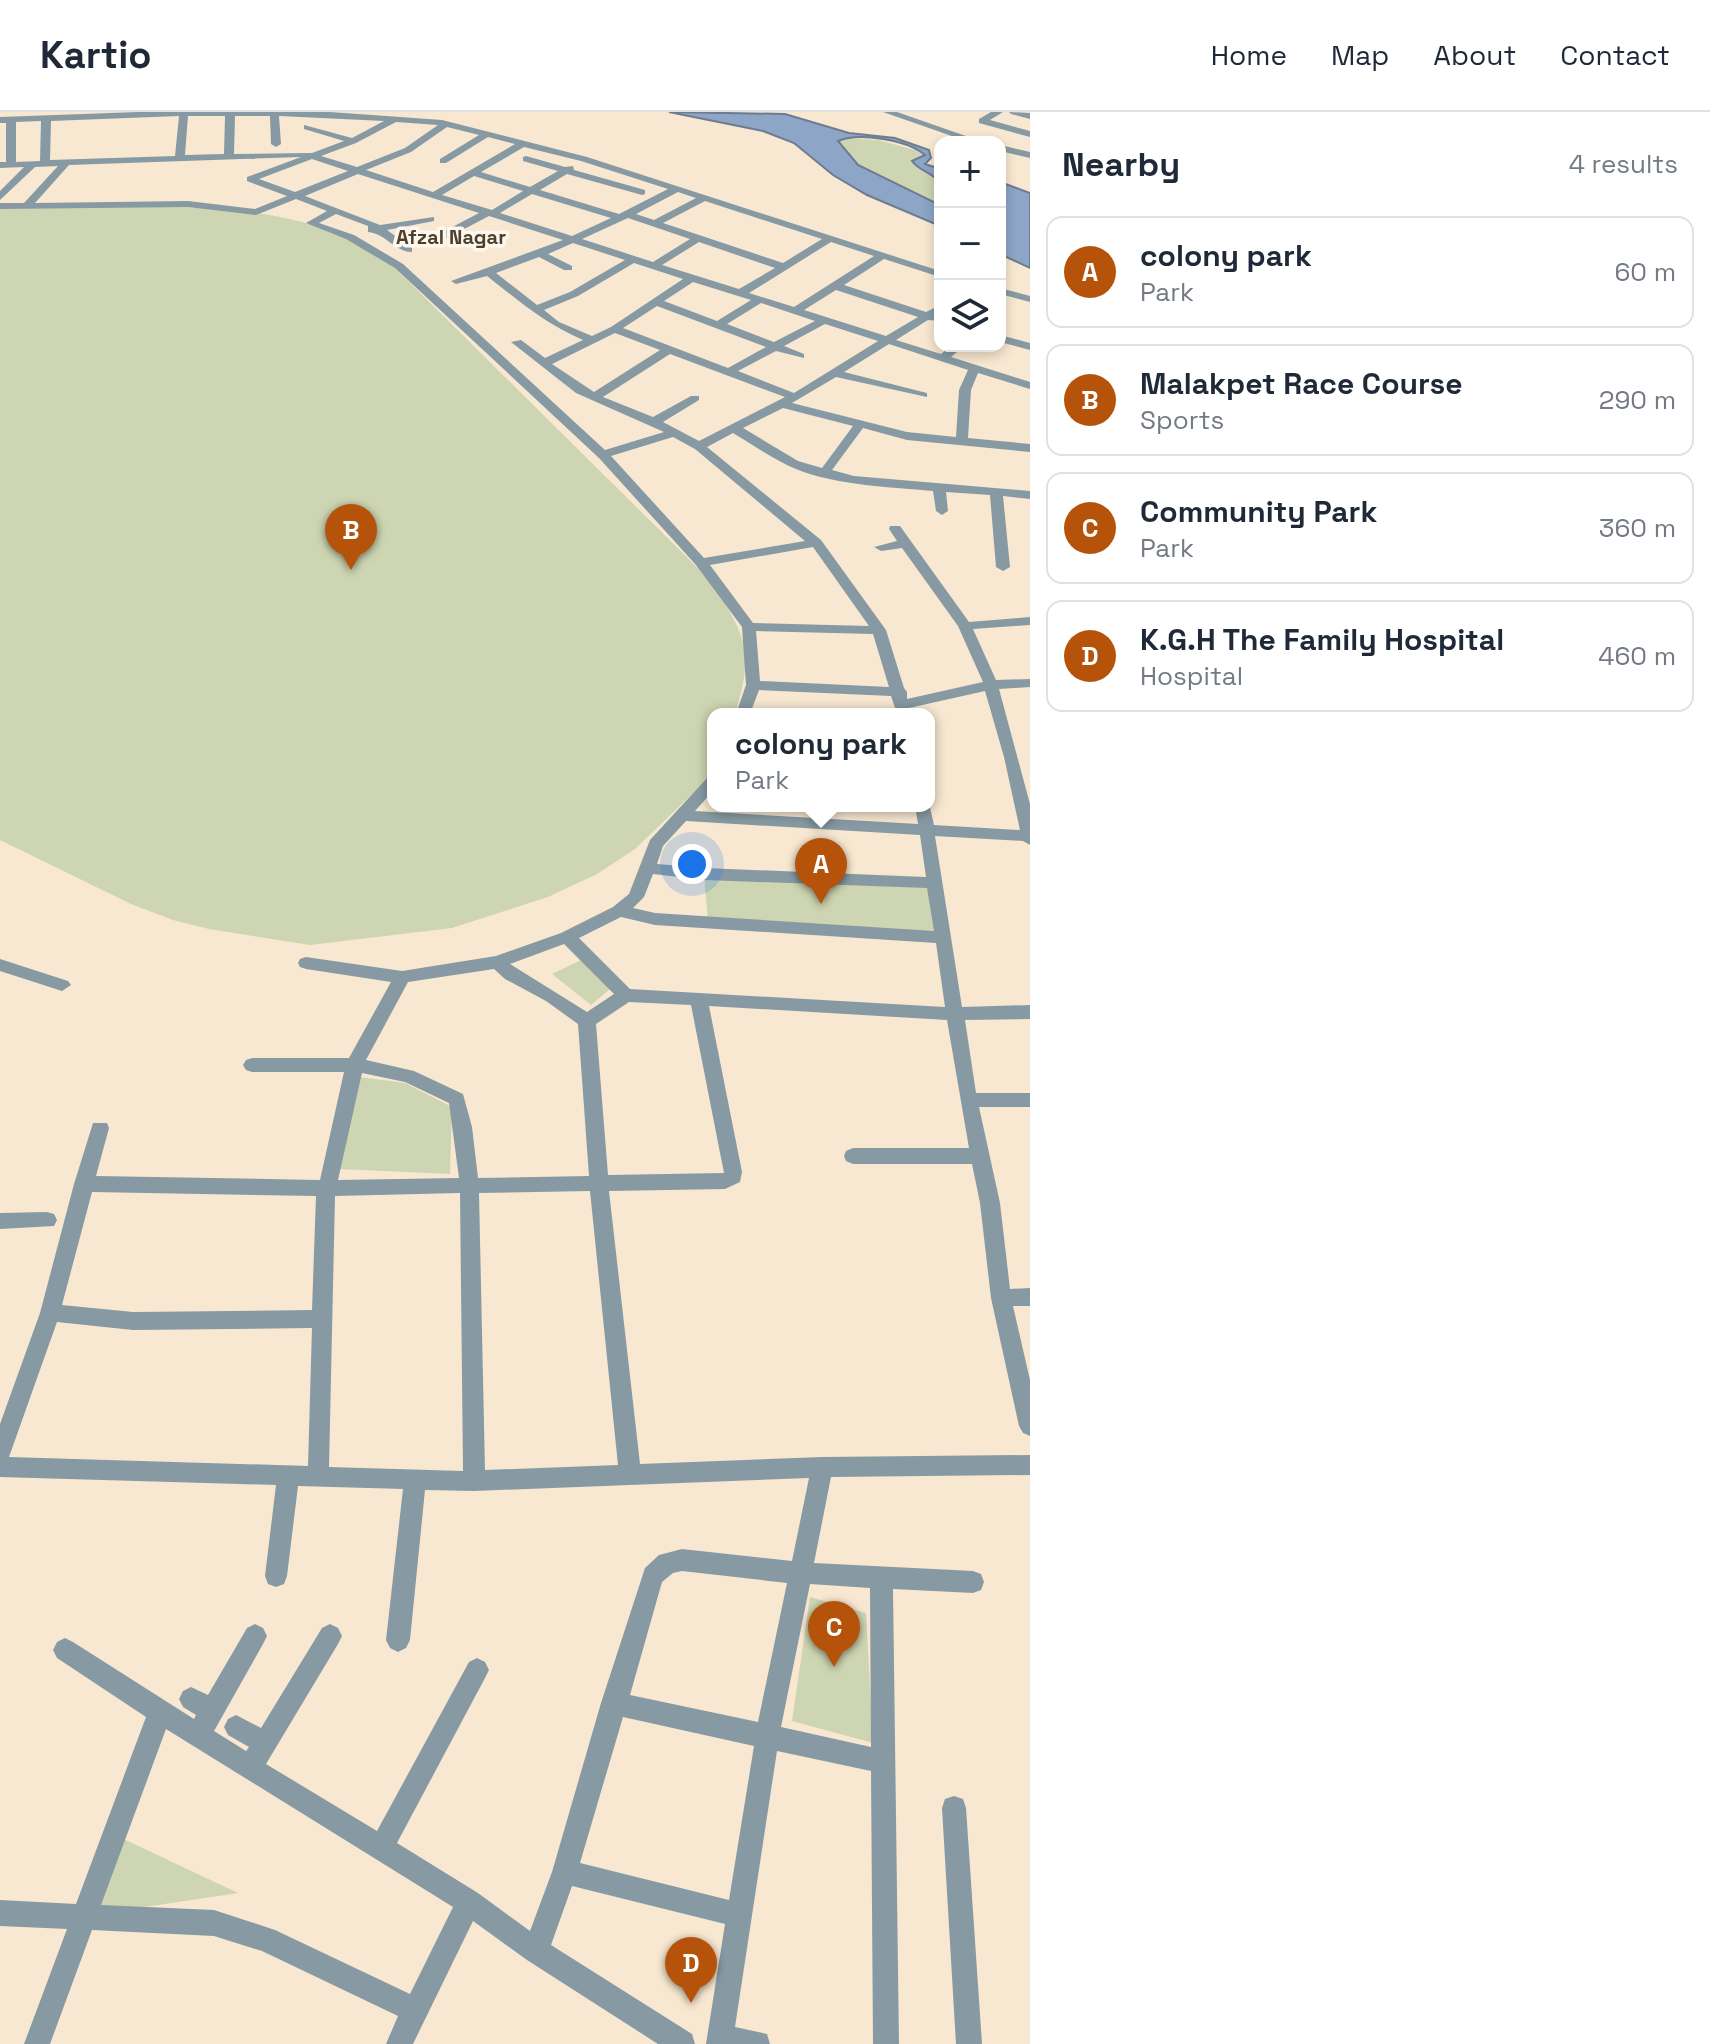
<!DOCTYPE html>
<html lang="en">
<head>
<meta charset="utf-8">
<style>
  body { margin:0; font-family:"Space Grotesk",sans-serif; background:#f2f2f3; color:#1f2937 }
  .controls { position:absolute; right:24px; top:24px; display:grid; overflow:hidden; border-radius:16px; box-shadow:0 4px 12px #0003 }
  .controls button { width:72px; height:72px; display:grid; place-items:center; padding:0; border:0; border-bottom:2px solid #e0e1e3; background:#fff; color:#1f2937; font:40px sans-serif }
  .you { position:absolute; left:692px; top:752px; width:28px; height:28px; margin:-20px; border:6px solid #fff; border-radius:50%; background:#1a73e8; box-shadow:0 0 0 12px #1a73e833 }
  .badge { display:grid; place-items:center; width:52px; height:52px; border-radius:50%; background:#b45309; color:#fff; font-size:26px; font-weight:700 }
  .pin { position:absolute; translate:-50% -66px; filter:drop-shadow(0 2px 4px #0008) }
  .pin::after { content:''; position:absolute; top:42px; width:28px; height:24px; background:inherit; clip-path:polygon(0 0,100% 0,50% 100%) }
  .popup { position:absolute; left:707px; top:596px; width:228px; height:104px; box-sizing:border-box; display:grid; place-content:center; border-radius:16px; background:#fff; filter:drop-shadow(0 2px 6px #0005); font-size:26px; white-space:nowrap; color:#747a83 }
  .popup b { font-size:30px; color:#1f2937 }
  .popup::after { content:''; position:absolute; left:50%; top:100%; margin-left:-16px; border:16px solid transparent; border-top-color:#fff }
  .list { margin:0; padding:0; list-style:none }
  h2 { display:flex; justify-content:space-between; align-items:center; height:104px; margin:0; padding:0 32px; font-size:34px }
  h2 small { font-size:26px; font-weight:400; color:#747a83 }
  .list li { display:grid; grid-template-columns:52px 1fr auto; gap:24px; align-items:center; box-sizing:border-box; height:112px; margin:0 16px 16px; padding:0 16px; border:2px solid #e0e1e3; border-radius:16px }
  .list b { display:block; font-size:30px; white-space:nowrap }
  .list p { margin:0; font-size:26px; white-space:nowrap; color:#747a83 }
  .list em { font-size:26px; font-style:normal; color:#747a83 }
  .icon { flex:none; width:44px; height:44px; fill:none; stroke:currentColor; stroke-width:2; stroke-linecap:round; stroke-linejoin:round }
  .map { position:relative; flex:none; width:1030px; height:1932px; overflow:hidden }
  header { display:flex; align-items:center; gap:48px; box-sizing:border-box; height:112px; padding:0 40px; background:#fff; border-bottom:2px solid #e0e1e3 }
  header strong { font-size:38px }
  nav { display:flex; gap:44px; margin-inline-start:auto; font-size:28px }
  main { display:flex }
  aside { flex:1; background:#fff }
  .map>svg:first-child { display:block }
</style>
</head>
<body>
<header>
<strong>Kartio</strong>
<nav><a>Home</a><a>Map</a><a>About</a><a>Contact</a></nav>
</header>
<main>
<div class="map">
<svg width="1030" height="1932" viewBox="0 0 1030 1932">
  <rect width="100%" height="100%" fill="#f8e8d1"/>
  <path fill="#ced5b2" d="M848,26L878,28L923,40L924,45L914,47L940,71V93L858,53L838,29Z
    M162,93C223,98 293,98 349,128C364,135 378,145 392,153L712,470C745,525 755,537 735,602H713V662L635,737L597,762L548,785L452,816L310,833L209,817L173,808L131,792L0,728V96Z
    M704,762L932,774L941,823L708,810Z
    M581,848L610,877L591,893L552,862Z
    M359,965L405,971L452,995L450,1062L339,1057Z
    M810,1485L866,1501L873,1631L792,1609Z
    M117,1724L238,1781L91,1803Z"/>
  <path fill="#8da5c6" stroke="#6d7c91" stroke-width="2" d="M669,0L785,2L849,21L895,26L929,38L931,46L925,52L940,57V71C932,60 919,59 912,49L925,43C908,28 859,20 838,29L858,53L940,93V114L867,83L833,63L794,31L763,19Z
    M1000,70L1030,81V156L1000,142Z"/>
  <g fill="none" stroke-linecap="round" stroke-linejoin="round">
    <path fill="#879aa3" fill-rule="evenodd" d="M138,0H330L442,8L587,45L940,159V165L884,147L844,173L926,200L940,193V201L936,203L940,205V209L928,208L896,228L941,242L951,234H964L951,245L1030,270V277L978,261L971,278L968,326L1030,332V340L907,328L863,316L832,358L854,364L1030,379V387L1003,384L1010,455L1003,459L996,455L990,383L946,380L948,399L942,403L936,399L933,379C888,375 827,373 787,353C769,344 751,332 733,321L707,335L821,428L886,518L904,576L907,580V587L983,570L958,514L902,436L881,439L874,435L897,429L889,417L890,414H900L969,510L1030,505V513L973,517L996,568L1030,567V575L999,577L1030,692V733L1023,729L935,724L962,895L1030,893V907L965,908L976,981H1030V995H979L1000,1091L1010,1177L1030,1176V1194H1013L1030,1268V1324L1023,1321L1019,1314L991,1186L980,1091L972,1052H853L846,1049L844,1044L846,1039L853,1036H969L947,908L709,894L742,1060L740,1070L725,1077L609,1079L640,1352L822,1345L1030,1343V1363L831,1365L814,1451L973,1459L981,1462L984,1470L981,1478L973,1481L893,1477L899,1932H873L871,1659L777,1639L735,1915L767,1922L770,1932H706L725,1812L572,1774L551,1833L692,1922L695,1932H658L527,1848L473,1809L413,1932H386L398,1904L262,1839L214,1824L92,1818L50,1932H24L67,1817L0,1814V1788L76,1792L146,1605L57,1546L53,1538L57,1530L65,1526L73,1530L194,1607L196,1603L183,1595L179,1587L183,1579L191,1575L208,1583L247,1516L255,1512L263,1516L267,1524L263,1532L214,1619L246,1639L249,1635L228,1623L224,1615L228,1607L236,1603L261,1616L322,1516L330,1512L338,1516L342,1524L338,1532L266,1652L377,1719L469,1550L477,1546L485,1550L489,1558L485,1566L397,1731L478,1781L530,1819L552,1760L601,1591L645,1456L659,1443L682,1437L792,1449L809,1366L474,1379L425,1378L410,1528L406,1536L398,1540L390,1536L386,1528L403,1377L298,1374L287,1464L284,1472L276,1475L268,1472L265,1464L276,1373L0,1365V1312L40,1201L74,1072L93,1011H107L109,1016L96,1064L320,1068L344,960H252L246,958L243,953L246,948L252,946H349L391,870L306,857L300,855L298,851L300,847L306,845L402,859L496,844L561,821L613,795L629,782L650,728L708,665L713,664V679L695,699L918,712L915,694H929V691L934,713L1020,718L1004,645L985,579L909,596L911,602H897L891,584L759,578L750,602H736L746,573L742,515L696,453L599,346L395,156L346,127L306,111L327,99L296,87L256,103L188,95L0,97V91H24L58,54L35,55L0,88V79L24,55L0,56V50H6V11H0V5ZM179,4L175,44L50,48L51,9ZM188,4H225L224,42L185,43ZM235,4H270L271,32L276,35L281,32L279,4L384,9L352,26L304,13V17L344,29L312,41L234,42ZM41,9L40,49L16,50V10ZM396,10L438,13L405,36L357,55L321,44L356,31ZM447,15L479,23L440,47V51H446L488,25L515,32L433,80L366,58L411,40ZM524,35L581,49L668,77L619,102L540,78L567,62L642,83L645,82V78L574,58L573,54L565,55L526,44L523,45V49L558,59L530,75L481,60ZM301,45L247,65V69L287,84L255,97L188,89L35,91L69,53ZM312,47L348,59L295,80L259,67ZM358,62L479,101L439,122V126H447L489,104L563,128L451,169L456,172L487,164C519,189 545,212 583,228L545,246L521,228L511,230L576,281L664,320L605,338L403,152L354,123L319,111L336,102L368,114V120C385,121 395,140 412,140V136L387,118L434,109V105L380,113L305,84ZM474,64L523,79L492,98L442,83ZM678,80L696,86L654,108L636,102ZM532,82L611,106L572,124L500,101ZM705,89L822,127L783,151L663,111ZM628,106L690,127L653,150L582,127ZM699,130L775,156L739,177L662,153ZM831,130L874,144L794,195L749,181ZM573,131L625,148L570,180L537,193L496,161L539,145L564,158H572V154L548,142ZM634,151L683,167L611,215L592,224L559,210L544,198L578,184ZM693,170L751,188L717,209L664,189ZM836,178L918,205L886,224L804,198ZM761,191L815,209L774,230L727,212ZM657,194L766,235L728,256L623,216ZM825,212L878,229L794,281L738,259L776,239L804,246V242L784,234ZM615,221L660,238L594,280L552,252ZM889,232L968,258L959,278L956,325L907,320L792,291L836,265L927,285V281L844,260ZM670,242L785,285L699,329L663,310L699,288V284H691L653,305L603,285ZM783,296L853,314L822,356L798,349L743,316ZM673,325L695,337L805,429L704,446L611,344ZM813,435L869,514L753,511L710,453ZM756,519L873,522L889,575L760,569ZM686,709L920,723L926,765L705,756L657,752L663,734ZM653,762L705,768L927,776L934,819L655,801L633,796L644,785ZM621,805L655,813L936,831L945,895L630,877L579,826ZM564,832L614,882L587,900L510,852ZM494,857L505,867L546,889L578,912L589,1064L478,1066L472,1015L463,982L414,959L366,948L408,870ZM629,890L691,893L724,1061L608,1063L596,912ZM362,961L405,970L449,991L459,1066L338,1068ZM590,1079L618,1353L485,1358L479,1081ZM92,1080L316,1084L312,1198L133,1200L62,1193ZM460,1081L463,1359L329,1355L335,1084ZM57,1210L133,1218L312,1216L308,1354L9,1345ZM682,1459L787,1471L758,1610L630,1583L662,1470L673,1461ZM810,1472L870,1476L871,1635L781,1615ZM623,1605L754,1634L729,1788L580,1751ZM166,1617L453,1795L410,1882L275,1818L214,1798L101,1793Z
      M883,0H897L983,30H969Z
      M991,0H1003L990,8L1030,19V25L979,11V7Z
      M1009,0L1030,1V7L1011,2Z
      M1000,33L1030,40V46L1000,39Z
      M1000,176L1030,184V190L1000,182Z
      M1000,223L1030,231V238L1000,230Z
      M0,847L68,869L71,873L62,879L0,859Z
      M47,1100L54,1102L57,1108L54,1114L0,1117V1101Z
      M954,1684L963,1687L966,1696L982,1932H956L942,1696L945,1687Z"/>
  </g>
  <g text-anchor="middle" stroke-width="7" stroke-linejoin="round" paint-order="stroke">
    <g font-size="20" font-weight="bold" fill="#4d402d" stroke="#fdf7ed">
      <text x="451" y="132">Afzal Nagar</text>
    </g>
  </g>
</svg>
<div class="controls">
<button>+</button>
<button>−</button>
<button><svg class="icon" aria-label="layers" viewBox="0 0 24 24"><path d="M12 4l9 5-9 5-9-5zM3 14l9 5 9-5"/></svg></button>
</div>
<div class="you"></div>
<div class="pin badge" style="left:821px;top:792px">A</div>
<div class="popup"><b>colony park</b>Park</div>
<div class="pin badge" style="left:351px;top:458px">B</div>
<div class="pin badge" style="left:834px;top:1555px">C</div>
<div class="pin badge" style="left:691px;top:1891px">D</div>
</div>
<aside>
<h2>Nearby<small>4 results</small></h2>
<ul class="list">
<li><span class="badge">A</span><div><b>colony park</b><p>Park</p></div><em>60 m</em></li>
<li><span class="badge">B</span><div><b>Malakpet Race Course</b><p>Sports</p></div><em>290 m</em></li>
<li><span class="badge">C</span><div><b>Community Park</b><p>Park</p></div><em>360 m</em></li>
<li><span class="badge">D</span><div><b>K.G.H The Family Hospital</b><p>Hospital</p></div><em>460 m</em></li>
</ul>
</aside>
</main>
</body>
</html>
